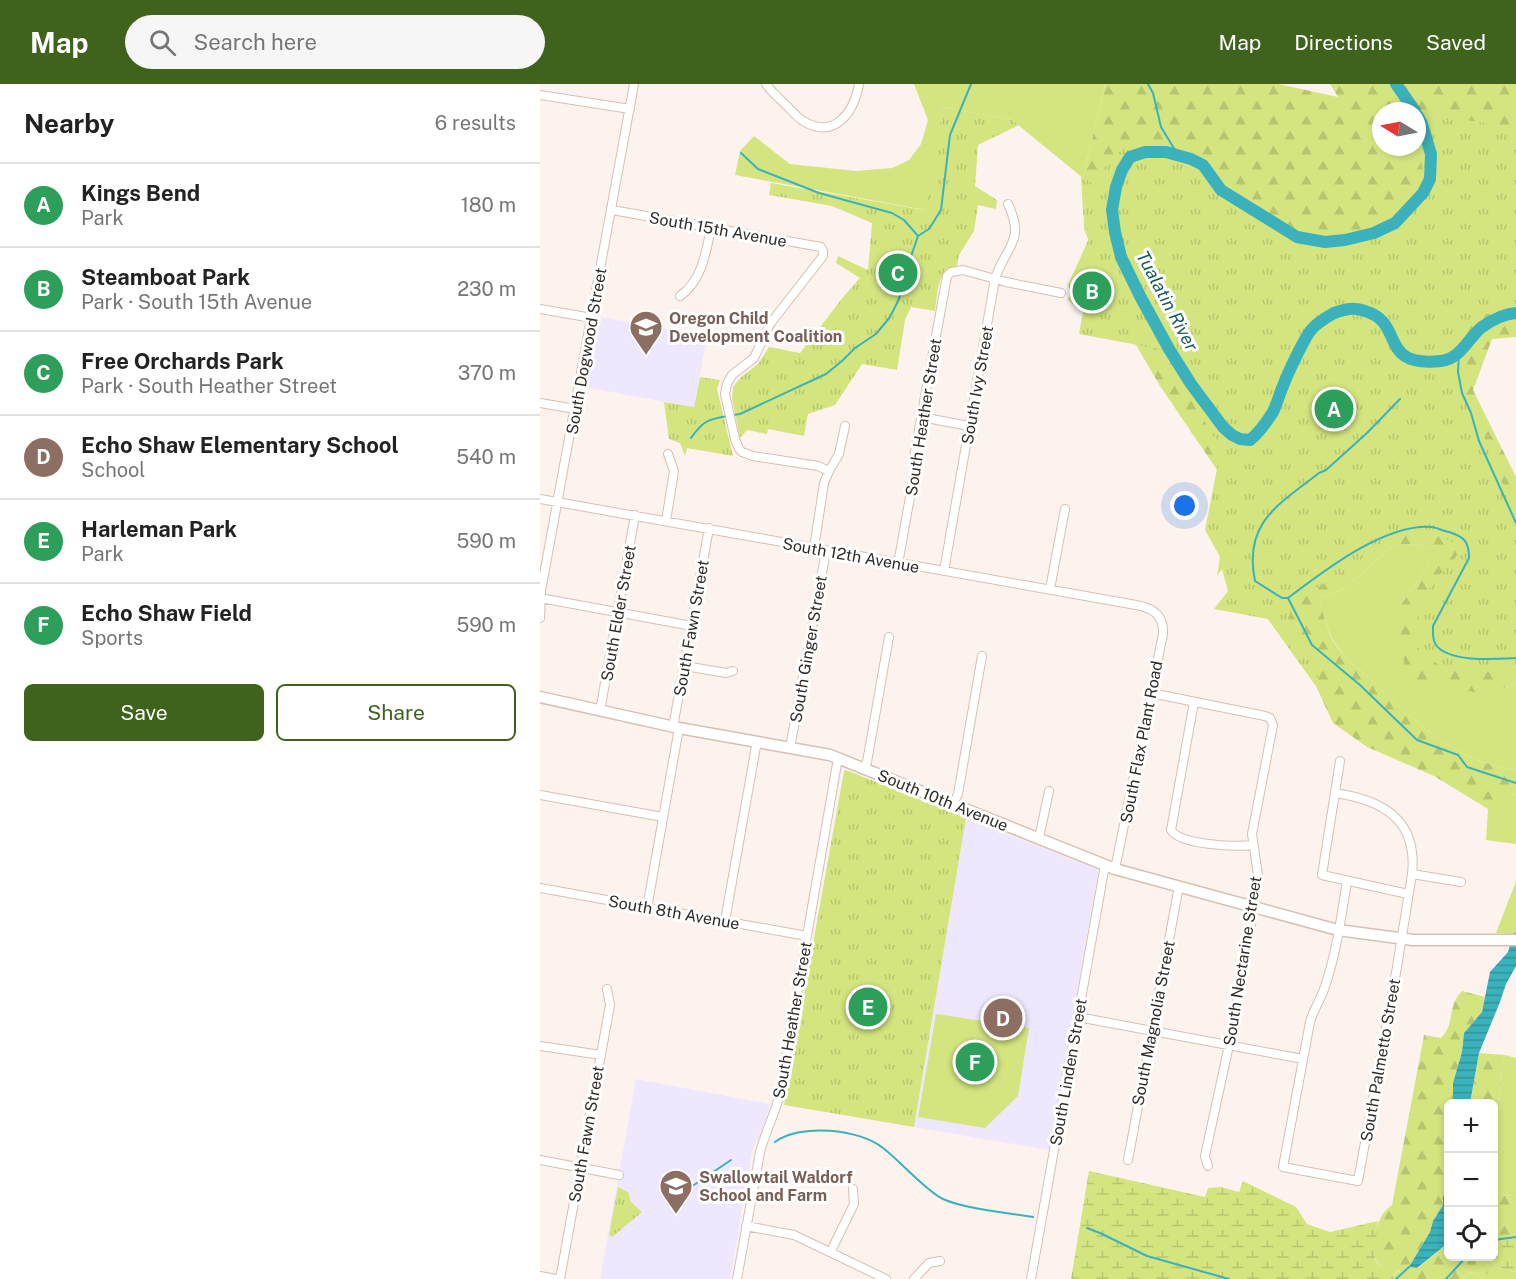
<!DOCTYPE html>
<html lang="en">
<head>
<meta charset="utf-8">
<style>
  body { margin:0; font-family:"Public Sans",sans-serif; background:#f6f6f6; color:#222 }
  .controls { position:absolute; right:18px; bottom:18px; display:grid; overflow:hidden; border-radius:9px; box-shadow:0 3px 9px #0003 }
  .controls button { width:54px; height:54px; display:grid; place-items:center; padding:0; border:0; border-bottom:2px solid #e0e0e0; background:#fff; color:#222; font:30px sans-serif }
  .compass { position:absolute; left:832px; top:18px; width:54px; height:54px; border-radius:50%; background:#fff; box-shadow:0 3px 9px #0003; rotate:280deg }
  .you { position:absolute; left:645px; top:422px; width:21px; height:21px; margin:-15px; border:4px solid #fff; border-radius:50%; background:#1a73e8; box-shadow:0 0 0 9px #1a73e833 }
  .badge { display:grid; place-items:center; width:39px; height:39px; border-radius:50%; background:#3f631c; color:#fff; font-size:20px; font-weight:700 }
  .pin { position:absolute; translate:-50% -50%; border:3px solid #fff; box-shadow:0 2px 6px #0006 }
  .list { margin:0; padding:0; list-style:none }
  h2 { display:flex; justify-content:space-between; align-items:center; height:78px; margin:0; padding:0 24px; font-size:26px }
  h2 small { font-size:20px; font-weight:400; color:#767676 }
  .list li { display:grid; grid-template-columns:39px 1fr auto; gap:18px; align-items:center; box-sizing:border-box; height:84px; padding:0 24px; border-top:2px solid #e0e0e0 }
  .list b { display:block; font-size:22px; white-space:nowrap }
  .list p { margin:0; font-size:20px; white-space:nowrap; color:#767676 }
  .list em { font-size:20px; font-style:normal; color:#767676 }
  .actions { display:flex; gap:12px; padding:18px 24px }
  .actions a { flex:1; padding:14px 0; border:2px solid #3f631c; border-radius:9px; text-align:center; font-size:21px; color:#3f631c }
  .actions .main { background:#3f631c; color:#fff }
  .icon { flex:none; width:33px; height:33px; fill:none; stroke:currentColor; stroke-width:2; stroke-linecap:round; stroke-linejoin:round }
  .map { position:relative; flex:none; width:976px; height:1195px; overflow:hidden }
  header { display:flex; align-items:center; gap:36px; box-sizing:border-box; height:84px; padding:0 30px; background:#3f631c; color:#fff }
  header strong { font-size:28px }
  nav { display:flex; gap:33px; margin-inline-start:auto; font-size:21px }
  .search { width:420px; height:54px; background:#f6f6f6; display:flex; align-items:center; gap:15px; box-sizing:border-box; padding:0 21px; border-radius:33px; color:#767676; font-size:22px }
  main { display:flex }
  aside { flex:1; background:#fff }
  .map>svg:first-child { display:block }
</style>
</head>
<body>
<header>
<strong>Map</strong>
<div class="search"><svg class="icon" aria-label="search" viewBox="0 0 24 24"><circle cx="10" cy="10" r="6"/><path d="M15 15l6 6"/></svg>Search here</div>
<nav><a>Map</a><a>Directions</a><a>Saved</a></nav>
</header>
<main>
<aside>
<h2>Nearby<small>6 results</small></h2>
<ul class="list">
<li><span class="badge" style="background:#2e9e5b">A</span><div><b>Kings Bend</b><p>Park</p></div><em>180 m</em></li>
<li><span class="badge" style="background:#2e9e5b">B</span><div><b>Steamboat Park</b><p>Park · South 15th Avenue</p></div><em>230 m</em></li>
<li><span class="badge" style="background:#2e9e5b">C</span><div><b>Free Orchards Park</b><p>Park · South Heather Street</p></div><em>370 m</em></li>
<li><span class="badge" style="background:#8d6e63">D</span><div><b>Echo Shaw Elementary School</b><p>School</p></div><em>540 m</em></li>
<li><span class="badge" style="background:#2e9e5b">E</span><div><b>Harleman Park</b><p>Park</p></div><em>590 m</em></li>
<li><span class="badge" style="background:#2e9e5b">F</span><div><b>Echo Shaw Field</b><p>Sports</p></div><em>590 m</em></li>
</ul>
<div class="actions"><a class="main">Save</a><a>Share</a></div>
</aside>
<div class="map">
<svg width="976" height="1195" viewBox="0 0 976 1195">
  <defs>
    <pattern id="forest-firs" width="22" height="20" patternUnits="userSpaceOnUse" patternTransform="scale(1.5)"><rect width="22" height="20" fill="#d4e580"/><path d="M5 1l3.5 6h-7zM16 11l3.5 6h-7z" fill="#b6c56e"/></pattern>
    <pattern id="wetland-marsh" width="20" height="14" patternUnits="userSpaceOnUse" patternTransform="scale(1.5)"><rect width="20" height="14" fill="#d4e580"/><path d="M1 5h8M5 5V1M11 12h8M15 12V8" fill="none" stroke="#b6c56e"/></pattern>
    <pattern id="park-tufts" width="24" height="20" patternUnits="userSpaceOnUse" patternTransform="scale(1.5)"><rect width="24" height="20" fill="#d4e580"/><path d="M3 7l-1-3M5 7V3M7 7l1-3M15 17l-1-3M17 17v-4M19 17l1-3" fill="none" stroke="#b6c56e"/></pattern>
    <pattern id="water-rules" width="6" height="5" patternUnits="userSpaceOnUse" patternTransform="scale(1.5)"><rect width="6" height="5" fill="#3bb2bb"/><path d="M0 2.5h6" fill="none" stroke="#329198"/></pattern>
  </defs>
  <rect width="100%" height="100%" fill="#fcf3ee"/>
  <path fill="#efe7fd" d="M55,232L167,252L154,323L43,303Z
    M426,734L556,785L558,789L509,1066L374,1043Z
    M96,995L229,1020L227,1033L212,1068L190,1195H60Z"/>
  <path fill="#d4e580" d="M374,0H565L543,94L472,36L403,23L385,126L195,91L200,67L214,52L250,80L316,87L352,84L369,76L381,60L388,36Z
    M877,460L890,465V480L860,522L947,610L976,599V686C915,678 872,636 830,595C817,583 800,570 792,554C786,542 783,528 779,515L805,504L854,461Z
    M961,702L976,711V760L946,756L948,725Z
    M976,797V848L973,850L956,849Z
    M396,930L489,944L478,1012L445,1044L378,1033Z
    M965,971L976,974V1112L966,1111L954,1106V1042L960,1006L961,984Z
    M955,1183L976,1188V1195H922L931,1188L943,1193Z"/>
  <path fill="url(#forest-firs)" fill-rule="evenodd" d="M565,0H738L798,13L790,0H976V253L952,255L933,306L976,393V599L948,610L868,598L860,558V522L890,480V465L877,460L854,461L805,504L779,515C783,528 786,542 792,555C800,570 818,584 830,595C872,636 915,678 976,686V711L961,703L948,725L894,692L827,663L793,639L776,602L728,535L686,399L620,302L582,237L544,145L543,94ZM841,27H877V63H841Z
    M922,907L945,913L942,928L924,949L922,968L913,999V1019L908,1020V1101L903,1113V1121L893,1137L890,1148L869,1183L878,1184L908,1159V1172L952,1173L955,1183L943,1193L931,1188L922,1195H849L860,1186H844L834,1174C836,1154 834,1133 852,1121L884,951L901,954C916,939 906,924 922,907Z
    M939,969L965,971L961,984L960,1006L954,1042V1020H930Z
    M954,1106L966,1111L976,1112V1149L954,1161Z"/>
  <path fill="url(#wetland-marsh)" d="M549,1087L665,1113L668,1104L681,1103L699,1108L703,1097L756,1123L767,1140L790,1148L838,1137L834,1175L844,1186L860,1185L849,1195H531Z
    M976,1149V1188L955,1183L952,1173L954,1161Z"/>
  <path fill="url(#park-tufts)" d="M403,23L472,36L479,41L438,61L435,102L457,116L456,125L438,121L434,147L419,171L417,182C396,186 398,210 395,227L371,223L365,236L357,286L322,280L295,321L268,330L264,352L228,345L227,350L207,346L200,354L192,315L193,303L200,294L218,280L229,263L260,269L304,212L320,194L296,179L298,172L328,186L332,139L292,122L229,111L231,99L384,126Z
    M873,26L976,45V229L946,230L931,239L924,248L920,257L917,283L921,311L939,339L976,434V582L925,590L899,581L879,566C874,545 879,526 888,507C893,496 910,481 918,470L917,463L913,458L881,445L860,449L796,493L752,518L747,548L781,573L776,602L728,535L674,525L688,507L682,485L677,492L680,473L665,446L682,359L673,352L624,266L539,250L543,228L528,216L531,208L528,201L550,152L543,129L541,92L556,102C566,68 600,46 635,62C652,70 665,89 679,101C697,116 716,129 734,143C763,159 798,156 830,151L836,150L875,120L883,107L884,94L877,52V27Z
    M160,293L180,296L177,305L193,372L147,364L145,372L140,359L129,355L124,318L154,323Z
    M306,686L426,734L374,1043L244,1021L304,687Z
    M78,1103L88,1108L91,1118L102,1128L72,1153L69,1151Z"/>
  <path fill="url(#water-rules)" d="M976,848V882L966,900L960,918L939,969L930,1019H913V999L922,968L924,949L942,928L950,888L968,868L973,850Z
    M908,1101V1159L877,1184L869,1183L890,1148L893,1137L903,1121V1113Z"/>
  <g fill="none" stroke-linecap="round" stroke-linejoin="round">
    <path stroke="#3bb2bb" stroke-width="2" d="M608,0L613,9L621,43L638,71
      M201,69L218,85L279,109L352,129L364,136L378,152
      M919,269L918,288L922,309L931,329L939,357L976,439
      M860,315L827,349L786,386L779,389C738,421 703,439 715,497L742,514H748C784,487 845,439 892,443C897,444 904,447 909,448C925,453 929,458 929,474L893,542C893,548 892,555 896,561C909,579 957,575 976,574
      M193,331L200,330L286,290L302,277L315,264L336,250L350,233L359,215L367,184L378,152L389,145L401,126L410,51L431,0
      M151,354C163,337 168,335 188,332
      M748,514L772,561L820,601L877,656L918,671L927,683L976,699
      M235,1058C260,1039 320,1045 343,1064C359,1076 387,1108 403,1115C425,1125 468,1129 493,1133
      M145,1107L191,1076
      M547,1144L560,1149L607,1172L689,1195
      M954,1156L976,1153
      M856,1195L869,1183
      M906,1195L927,1172"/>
    <path stroke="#3bb2bb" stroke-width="12" d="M856,0L875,27
      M877,31L882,40L891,70L890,95L883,109L855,139L834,149L805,156L785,158L757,153L681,106L663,81L651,75L626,68H605L590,73L582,86L576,103L572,126L575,148L581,173L600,212L629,265L651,300L683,343L692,351L700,355L710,356C720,348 726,339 733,328C737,320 739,311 743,302C747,291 765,252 772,245C777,239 787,233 794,229C805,225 814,223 825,227C866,239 837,284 901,277C921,275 928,254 942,243C952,236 964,230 976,229"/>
    <g stroke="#d6c0b4" stroke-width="10">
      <path id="minor" d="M226,0C231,8 239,14 246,21C251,26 257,33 263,37C295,56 314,28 319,0
        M0,11L90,25
        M72,126L281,163L283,167V172L230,240L214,274L192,291L187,300L185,310L195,355L199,365L202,368L213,372L278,382L289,387
        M140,212C162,197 166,168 171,144
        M0,225L52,234
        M0,319L35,325
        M381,333L429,342
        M0,415L596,521C613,524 624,531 623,550L575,785
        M126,437L134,387L128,370
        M274,464L284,399L289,387L299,370L305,342
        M358,480L375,385L374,373L407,192L411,188L423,186L466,198L521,209
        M404,487L455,195C465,163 486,158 468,120
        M510,505L525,425
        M0,514L152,542
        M0,534L1,507L94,0
        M145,582L186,589L193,587
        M611,609L725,632L730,634L733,641L712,750L718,791L714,823L689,961L665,1072L668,1082
        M654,618L631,746C640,761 695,763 712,761
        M60,627L95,431
        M133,643L169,444
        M250,664L286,467
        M800,677L782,791L868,810
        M324,684L327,678L349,553
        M795,709C842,716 878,735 872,790L857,883L818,1097L743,1083L770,938C773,927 779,918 783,908C796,873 801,834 807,797
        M0,711L123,733
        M413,720L418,710L442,572
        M499,754L509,707
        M872,790L921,798
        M0,804L267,852
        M107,824L139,644
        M185,837L217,657
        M538,933L763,975
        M0,962L61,971
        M0,1076L79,1091
        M588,1076L639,802
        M206,1142L254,1151L346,1195
        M291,1167L314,1120L313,1105
        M0,1192L16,1195
        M20,1195L70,921L67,905
        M197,1195L220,1068C225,1049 234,1032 239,1013L298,674
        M374,1195L389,1179L400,1177
        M491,1195L565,781"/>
    </g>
    <g stroke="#d6c0b4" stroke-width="13">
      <path id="major" d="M0,613L139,644L290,671L575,785L798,846L873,856H976"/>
    </g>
    <use href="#minor" stroke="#fff" stroke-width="8"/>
    <use href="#major" stroke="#fff" stroke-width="10"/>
  </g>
  <defs>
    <g id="school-pin" transform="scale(1.725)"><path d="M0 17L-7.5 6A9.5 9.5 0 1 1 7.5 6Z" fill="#8d6e63" stroke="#fff"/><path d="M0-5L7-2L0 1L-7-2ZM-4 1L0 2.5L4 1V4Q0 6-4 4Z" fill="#fff"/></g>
  </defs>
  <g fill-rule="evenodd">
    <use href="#school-pin" x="106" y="243"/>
    <use href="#school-pin" x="136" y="1102"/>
  </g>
  <g text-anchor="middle" stroke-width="6" stroke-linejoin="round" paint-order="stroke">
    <g font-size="16" fill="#322a25" stroke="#fff">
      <text transform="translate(178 145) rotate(10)" y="6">South 15th Avenue</text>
      <text transform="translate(46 267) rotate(-80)" y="6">South Dogwood Street</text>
      <text transform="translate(437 301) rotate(-80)" y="6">South Ivy Street</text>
      <text transform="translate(383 333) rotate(-81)" y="6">South Heather Street</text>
      <text transform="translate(311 471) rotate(10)" y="6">South 12th Avenue</text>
      <text transform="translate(78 529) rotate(-80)" y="6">South Elder Street</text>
      <text transform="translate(151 544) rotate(-80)" y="6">South Fawn Street</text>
      <text transform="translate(268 565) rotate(-80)" y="6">South Ginger Street</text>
      <text transform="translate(601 658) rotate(-79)" y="6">South Flax Plant Road</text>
      <text transform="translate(403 716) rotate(22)" y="6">South 10th Avenue</text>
      <text transform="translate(134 828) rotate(10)" y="6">South 8th Avenue</text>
      <text transform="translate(702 877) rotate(-81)" y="6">South Nectarine Street</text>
      <text transform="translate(252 936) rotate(-80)" y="6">South Heather Street</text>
      <text transform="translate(613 939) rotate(-79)" y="6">South Magnolia Street</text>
      <text transform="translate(840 976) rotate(-80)" y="6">South Palmetto Street</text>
      <text transform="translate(528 988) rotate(-80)" y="6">South Linden Street</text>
      <text transform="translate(46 1050) rotate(-80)" y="6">South Fawn Street</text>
    </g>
    <g font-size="16" font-weight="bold" fill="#785e54" stroke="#fff" text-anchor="start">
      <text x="129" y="240">Oregon Child<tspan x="129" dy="18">Development Coalition</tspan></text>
      <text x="159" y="1099">Swallowtail Waldorf<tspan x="159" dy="18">School and Farm</tspan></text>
    </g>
    <g font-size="18" font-style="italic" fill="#18595e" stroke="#fff">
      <text transform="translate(627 217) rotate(62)" y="6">Tualatin River</text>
    </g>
  </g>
</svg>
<div class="controls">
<button>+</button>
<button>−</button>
<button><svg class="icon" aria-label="locate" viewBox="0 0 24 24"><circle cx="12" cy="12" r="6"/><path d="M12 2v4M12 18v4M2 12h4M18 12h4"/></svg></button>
</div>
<svg class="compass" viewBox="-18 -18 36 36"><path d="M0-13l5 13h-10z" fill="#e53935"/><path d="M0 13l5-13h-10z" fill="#767676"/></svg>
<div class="you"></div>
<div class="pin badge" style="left:794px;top:325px;background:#2e9e5b">A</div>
<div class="pin badge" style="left:552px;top:207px;background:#2e9e5b">B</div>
<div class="pin badge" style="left:358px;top:189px;background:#2e9e5b">C</div>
<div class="pin badge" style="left:463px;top:934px;background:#8d6e63">D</div>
<div class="pin badge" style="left:328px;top:923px;background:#2e9e5b">E</div>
<div class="pin badge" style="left:435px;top:978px;background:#2e9e5b">F</div>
</div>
</main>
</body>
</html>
